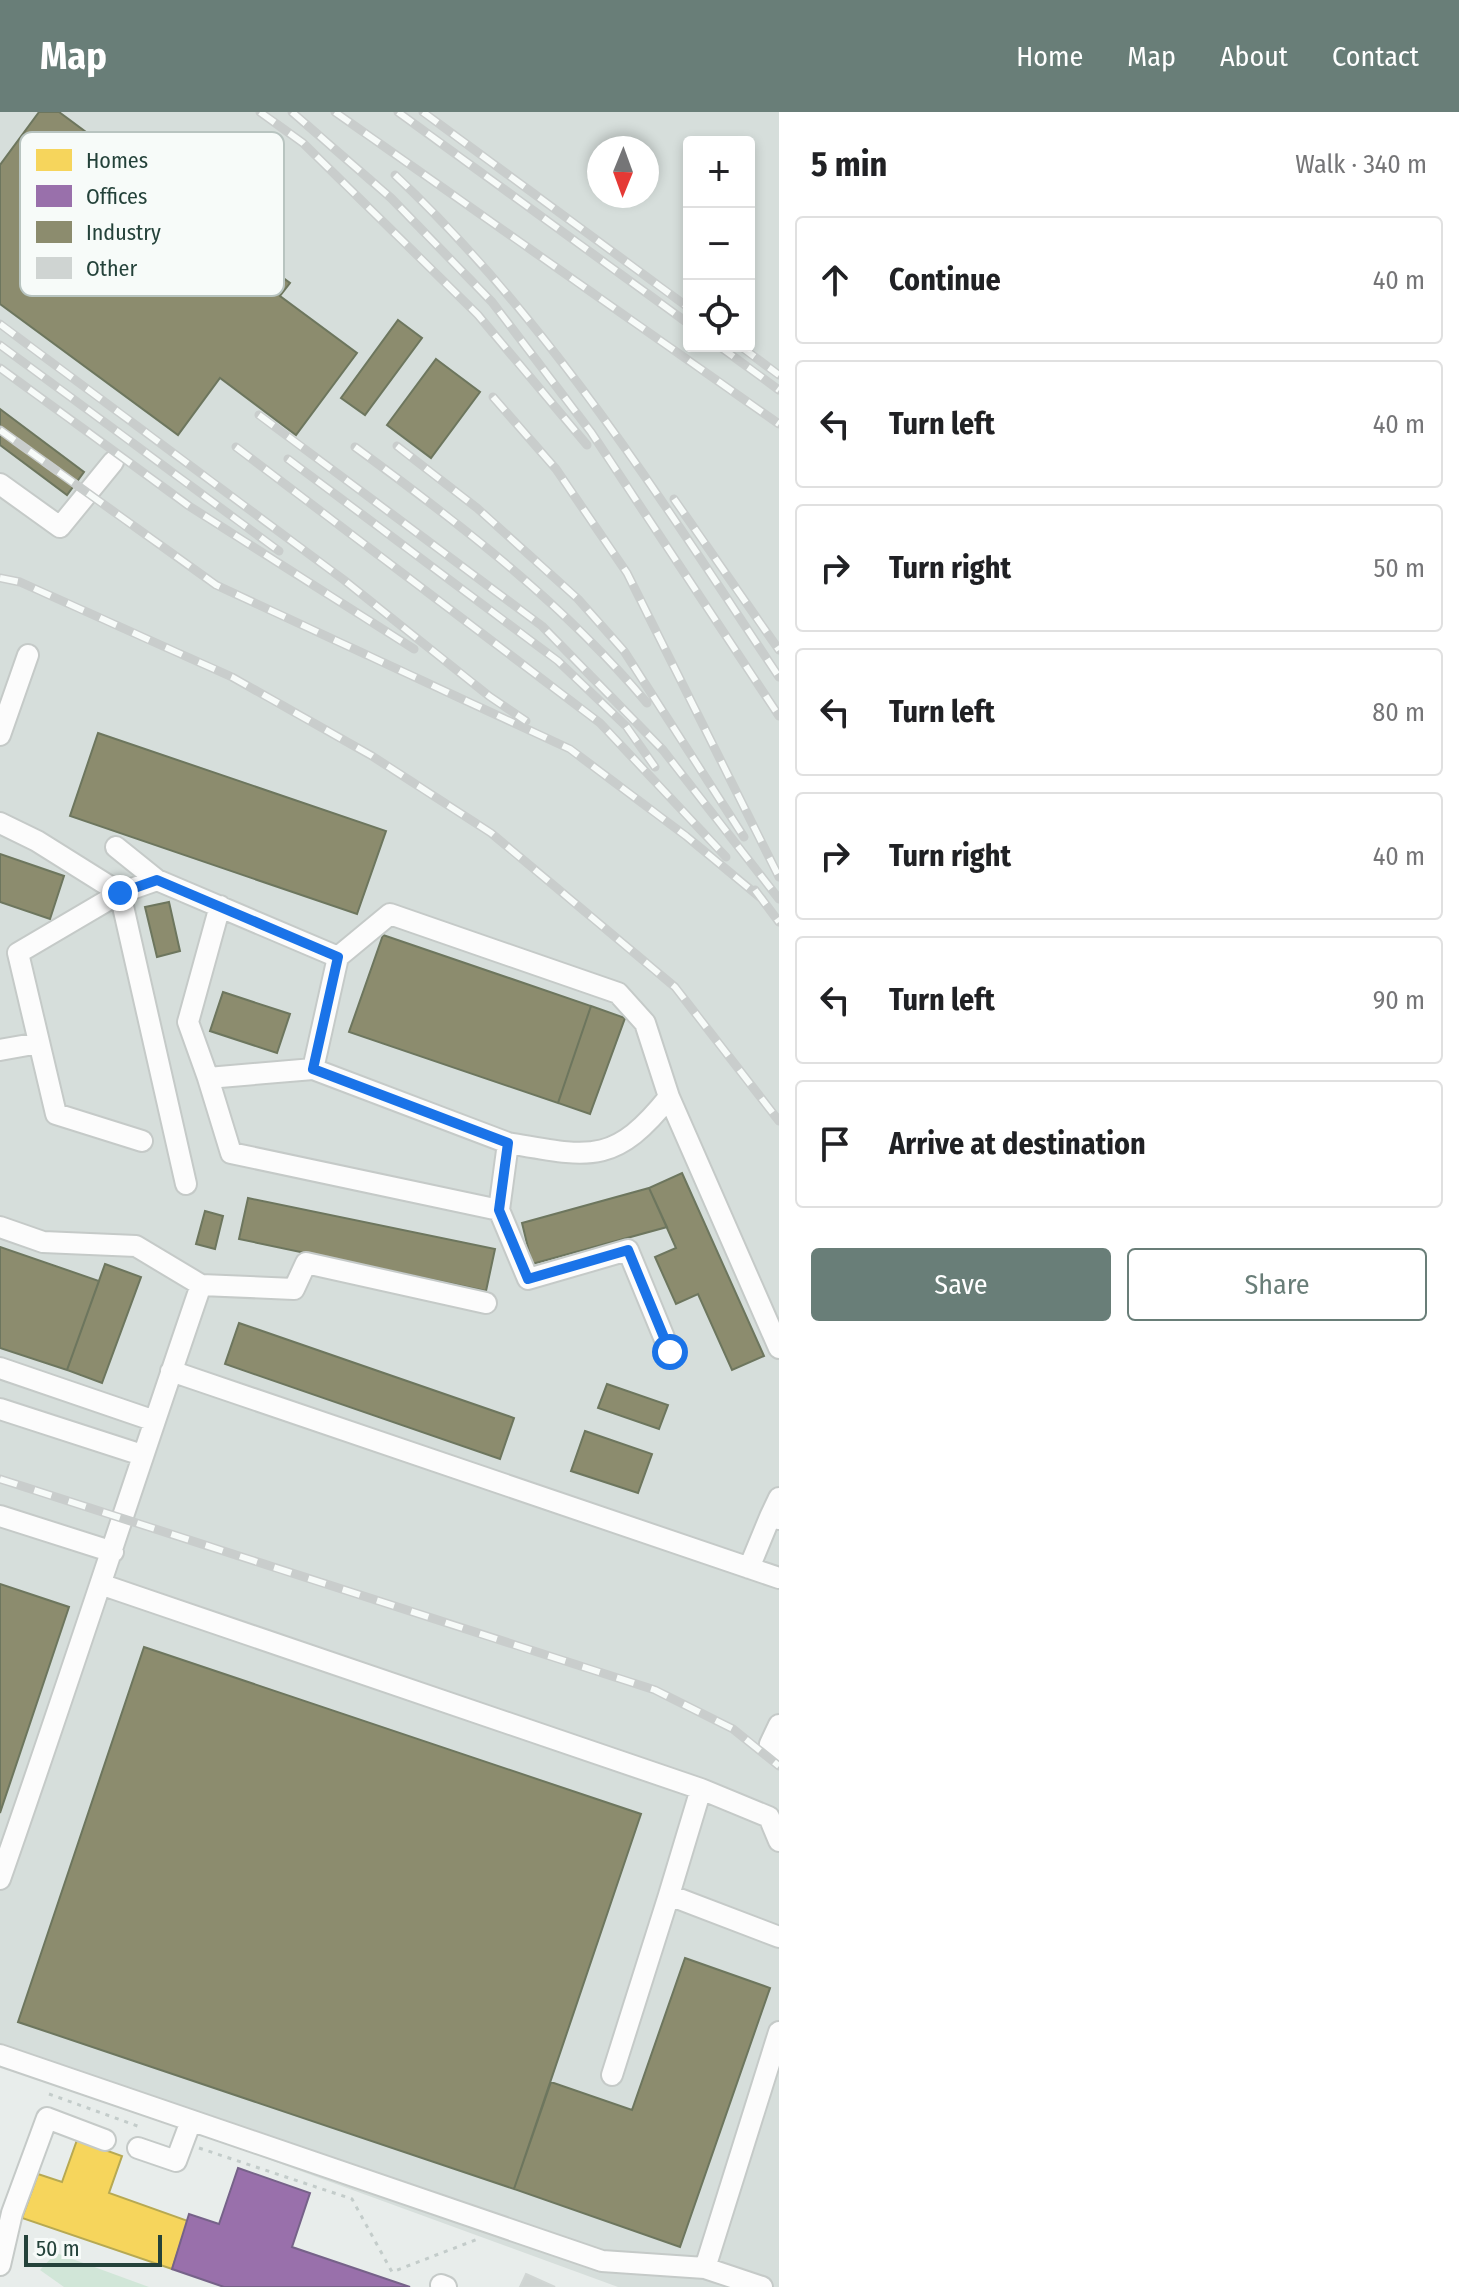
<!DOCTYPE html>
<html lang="en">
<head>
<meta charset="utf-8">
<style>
  body { margin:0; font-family:"Fira Sans Condensed",sans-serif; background:#f2f2f2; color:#202124 }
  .controls { position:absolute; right:24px; top:24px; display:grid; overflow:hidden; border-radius:8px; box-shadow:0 4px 12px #0003 }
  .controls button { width:72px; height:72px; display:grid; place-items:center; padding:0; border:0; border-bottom:2px solid #e0e0e0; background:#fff; color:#202124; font:40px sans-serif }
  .compass { position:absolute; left:587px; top:24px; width:72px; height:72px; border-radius:50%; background:#fff; box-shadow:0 4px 12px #0003; rotate:181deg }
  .scale { position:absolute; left:24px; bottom:20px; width:138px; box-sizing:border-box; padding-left:8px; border:4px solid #24423a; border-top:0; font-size:22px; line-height:28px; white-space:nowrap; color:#24423a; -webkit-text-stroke:6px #f7fbf9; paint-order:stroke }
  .stop { position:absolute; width:24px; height:24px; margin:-18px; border:6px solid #1a73e8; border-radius:50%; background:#fff }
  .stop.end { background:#1a73e8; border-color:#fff; box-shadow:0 2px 8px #0008 }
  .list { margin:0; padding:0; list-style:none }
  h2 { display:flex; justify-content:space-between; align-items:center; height:104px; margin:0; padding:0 32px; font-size:34px }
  h2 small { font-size:26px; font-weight:400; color:#757577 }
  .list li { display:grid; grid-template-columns:52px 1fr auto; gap:24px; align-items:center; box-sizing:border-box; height:128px; margin:0 16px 16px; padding:0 16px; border:2px solid #e0e0e0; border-radius:8px }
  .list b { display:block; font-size:30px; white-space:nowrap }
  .list em { font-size:26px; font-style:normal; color:#757577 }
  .actions { display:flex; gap:16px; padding:24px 32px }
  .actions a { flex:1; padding:18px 0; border:2px solid #697e78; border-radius:8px; text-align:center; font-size:28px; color:#697e78 }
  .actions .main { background:#697e78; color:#fff }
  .icon { flex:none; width:44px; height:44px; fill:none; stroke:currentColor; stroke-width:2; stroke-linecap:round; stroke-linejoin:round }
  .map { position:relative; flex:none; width:779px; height:2175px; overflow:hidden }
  header { display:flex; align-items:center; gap:48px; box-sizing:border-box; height:112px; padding:0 40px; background:#697e78; color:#fff }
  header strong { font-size:38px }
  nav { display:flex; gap:44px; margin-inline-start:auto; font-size:28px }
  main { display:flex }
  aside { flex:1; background:#fff }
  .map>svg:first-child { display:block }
</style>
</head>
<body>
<header>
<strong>Map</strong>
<nav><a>Home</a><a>Map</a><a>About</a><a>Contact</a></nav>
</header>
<main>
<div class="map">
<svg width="779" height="2175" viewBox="0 0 779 2175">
  <rect width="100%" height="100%" fill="#e8edeb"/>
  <path fill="#d6dedb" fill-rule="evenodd" d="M0,0H779V2175H618L0,1949ZM689,30H749V234H689ZM599,36H647V84H599Z"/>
  <path fill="#d1e6d8" d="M56,2141L149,2175H64L40,2158Z"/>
  <path fill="#f6d55c" stroke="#b7a952" stroke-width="2" d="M77,2028L122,2044L109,2081L188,2109L172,2157L22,2106L38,2062L62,2070Z"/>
  <path fill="#9970ab" stroke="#766289" stroke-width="2" d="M238,2056L310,2081L292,2135L410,2175H224L172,2157L189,2102L219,2112Z"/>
  <path fill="#8c8c6e" stroke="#6d765e" stroke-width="2" d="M39,0H59L290,171L280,184L357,241L296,323L220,266L178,323L0,192V53Z
    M398,208L422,226L365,303L341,286Z
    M436,247L480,280L431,346L387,313Z
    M0,297L84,360L67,383L0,333Z
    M98,621L386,719L357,802L70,704Z
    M0,742L64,764L50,807L0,790Z
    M169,790L180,839L157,845L145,795Z
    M383,823L591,894L558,991L349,920Z
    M223,880L290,902L277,941L210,919Z
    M591,894L625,906L590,1002L558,991Z
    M682,1061L764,1244L732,1258L698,1182L676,1192L655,1145L676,1136L649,1076Z
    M649,1076L667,1115L532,1152L522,1111Z
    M248,1086L495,1137L486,1179L239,1127Z
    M205,1099L223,1104L215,1137L196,1132Z
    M0,1135L99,1169L67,1258L0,1236Z
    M105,1152L141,1165L102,1271L67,1258Z
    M239,1211L514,1306L500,1347L225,1252Z
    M607,1272L668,1293L659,1317L598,1296Z
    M585,1319L652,1342L638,1381L571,1359Z
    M0,1472L69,1495L0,1701Z
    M144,1535L641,1702L514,2077L18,1910Z
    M685,1846L770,1876L680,2135L514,2077L551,1970L632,1998Z"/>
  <path fill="#cfd4d2" stroke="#d1d6d4" stroke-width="2" d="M526,2162L555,2175H520Z"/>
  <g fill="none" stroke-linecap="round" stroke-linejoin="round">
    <g stroke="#c5cac8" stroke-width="24">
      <path id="minor" d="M0,372L60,415L113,350
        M0,623L28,543
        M0,711L37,729L120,781L186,1072
        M116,735L157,768
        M220,794L188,910L208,966L313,957
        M338,845L390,802L618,881L645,911L669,985
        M0,938L39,931
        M208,966L231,1041L499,1098
        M142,1029L56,1002L18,841L120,781L157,768L338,845L313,957L508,1031L499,1098L528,1167L628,1138L670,1240
        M508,1031C589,1045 614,1054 669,985L779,1236
        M0,1115L43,1130L136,1134L201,1173
        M0,1256L152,1308
        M171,1259L779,1466
        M0,1297L142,1343
        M779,1386L770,1405L779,1407
        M0,1404L113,1440
        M749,1456L770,1405
        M103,1473L701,1677L669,1783L779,1825
        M779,1613L770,1632L779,1640
        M701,1677L769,1705L779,1729
        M0,1767C69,1570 133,1371 201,1173L294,1177L306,1151L486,1191
        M0,1943L602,2149L705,2156L762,2175
        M612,1963L669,1783
        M138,2036L176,2049L191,2009
        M0,2153L12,2101L47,2006L105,2028
        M705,2156L779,1920
        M441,2173L446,2175"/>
    </g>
    <path stroke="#c3ccca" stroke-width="3" stroke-dasharray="4 6" stroke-linecap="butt" d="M49,1982L143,2016
      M199,2036L352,2087L392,2160L478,2127"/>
    <use href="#minor" stroke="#fcfcfc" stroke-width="20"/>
    <g stroke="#c9cdcc" stroke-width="9">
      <path id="rail" d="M260,0L303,31L478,203L587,333
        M292,0L391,86L492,190L591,320L779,604
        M335,0L779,312
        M398,0L689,212
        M423,0L689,196
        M395,63C549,208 662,389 779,565
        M0,212L344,468L489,584L526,609
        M0,233L279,439
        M719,234L779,278
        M740,234L779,263
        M0,256L189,394L414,537
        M493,285L556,357L627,461L779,765
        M259,303L542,514L663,638L779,787
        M0,318L216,473L570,637L686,724L762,787
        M397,334L477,396L578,487L624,539L744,725
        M236,335L600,611L726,745
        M355,335C460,412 562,490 647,591
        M288,347L558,549L626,614L655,655
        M674,387L779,538
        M0,466L20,470L232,565L372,644L491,721L675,875L779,1009
        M755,778L779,810
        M0,1367L655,1578L733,1617L779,1654"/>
    </g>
    <use href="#rail" stroke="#f7fbf9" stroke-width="6" stroke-dasharray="18" stroke-linecap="butt"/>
  </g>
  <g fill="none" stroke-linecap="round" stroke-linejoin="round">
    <path stroke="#1a73e8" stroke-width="10" d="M120,781L157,768L338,845L313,957L508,1031L499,1098L528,1167L628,1138L670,1240"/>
  </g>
  <rect x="20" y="20" width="264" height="164" rx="12" fill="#f7fbf9" stroke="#b8c4c0" stroke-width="2"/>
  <rect x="36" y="37" width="36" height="22" fill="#f6d55c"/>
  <rect x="36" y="73" width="36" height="22" fill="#9970ab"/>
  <rect x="36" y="109" width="36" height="22" fill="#8c8c6e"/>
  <rect x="36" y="145" width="36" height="22" fill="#cfd4d2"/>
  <g font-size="22" fill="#24423a">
    <text x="86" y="56">Homes</text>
    <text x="86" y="92">Offices</text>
    <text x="86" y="128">Industry</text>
    <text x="86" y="164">Other</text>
  </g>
</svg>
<div class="controls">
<button>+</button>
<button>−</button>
<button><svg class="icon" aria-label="locate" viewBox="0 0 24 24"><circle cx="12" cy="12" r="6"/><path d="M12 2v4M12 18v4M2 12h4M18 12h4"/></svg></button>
</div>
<svg class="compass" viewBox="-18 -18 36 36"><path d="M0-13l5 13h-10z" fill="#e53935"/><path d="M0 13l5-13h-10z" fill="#757577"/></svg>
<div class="scale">50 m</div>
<div class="stop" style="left:670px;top:1240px"></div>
<div class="stop end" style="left:120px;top:781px"></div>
</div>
<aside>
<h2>5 min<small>Walk · 340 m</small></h2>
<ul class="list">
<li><svg class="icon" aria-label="ahead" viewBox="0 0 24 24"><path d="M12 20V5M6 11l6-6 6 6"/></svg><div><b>Continue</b></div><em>40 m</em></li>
<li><svg class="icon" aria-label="left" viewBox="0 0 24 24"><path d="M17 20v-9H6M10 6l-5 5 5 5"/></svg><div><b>Turn left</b></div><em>40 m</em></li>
<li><svg class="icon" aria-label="right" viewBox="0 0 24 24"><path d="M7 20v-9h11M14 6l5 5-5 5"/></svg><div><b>Turn right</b></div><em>50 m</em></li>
<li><svg class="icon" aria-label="left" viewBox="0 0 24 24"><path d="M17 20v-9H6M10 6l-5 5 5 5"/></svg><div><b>Turn left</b></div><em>80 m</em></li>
<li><svg class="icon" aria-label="right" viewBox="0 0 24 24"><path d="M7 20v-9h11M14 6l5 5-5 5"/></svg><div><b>Turn right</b></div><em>40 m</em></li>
<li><svg class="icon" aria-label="left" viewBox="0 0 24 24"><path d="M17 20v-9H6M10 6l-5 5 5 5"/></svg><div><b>Turn left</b></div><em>90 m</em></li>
<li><svg class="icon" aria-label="arrive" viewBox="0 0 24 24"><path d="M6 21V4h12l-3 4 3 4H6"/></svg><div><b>Arrive at destination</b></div></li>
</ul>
<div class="actions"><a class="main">Save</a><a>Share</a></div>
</aside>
</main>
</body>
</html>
